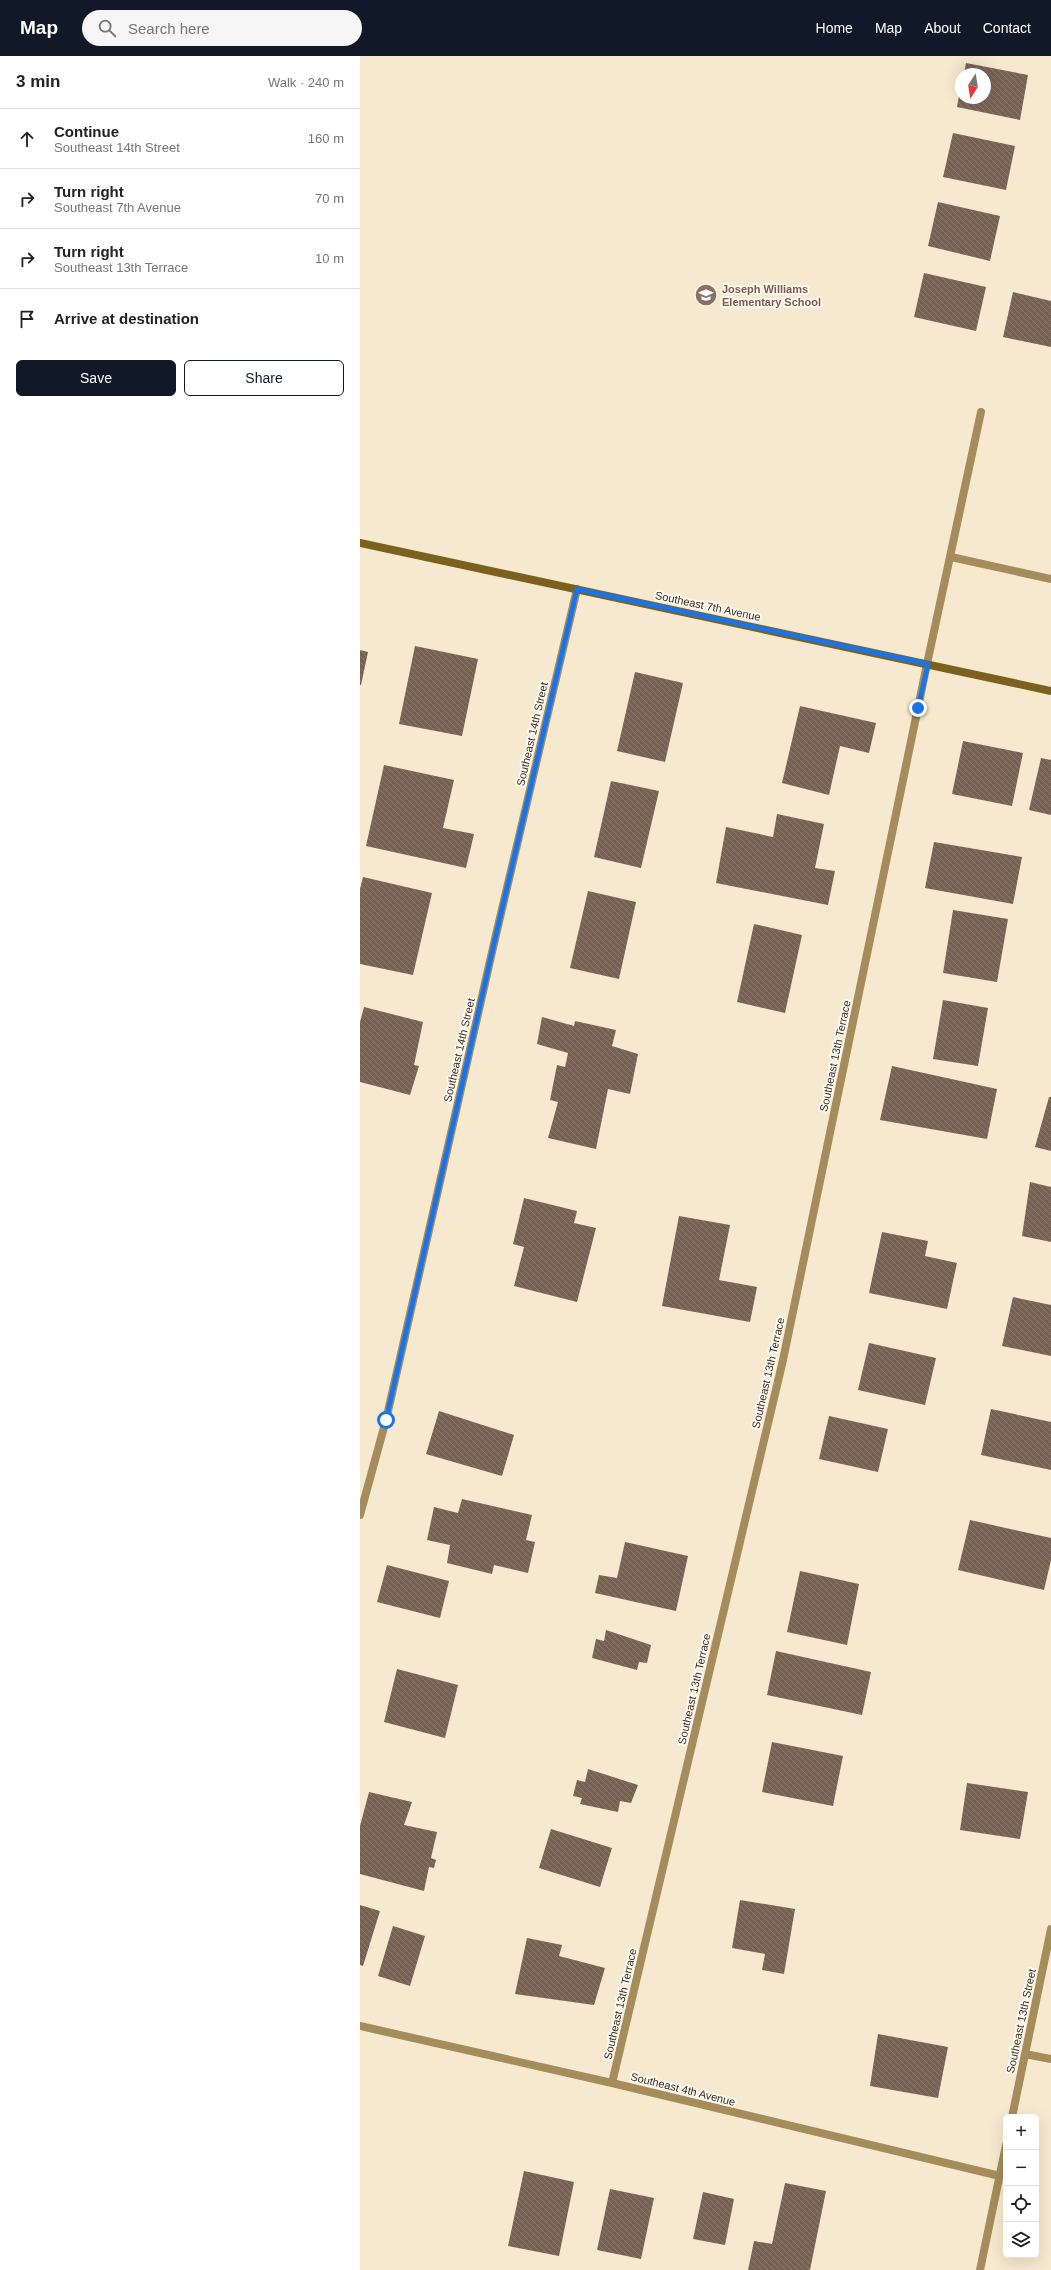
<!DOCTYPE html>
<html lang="en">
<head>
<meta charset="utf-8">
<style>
  body { margin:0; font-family:Arial,sans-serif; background:#f6f6f6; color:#222 }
  .controls { position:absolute; right:12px; bottom:12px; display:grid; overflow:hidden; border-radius:6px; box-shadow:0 4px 16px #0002 }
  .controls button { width:36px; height:36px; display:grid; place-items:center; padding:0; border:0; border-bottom:1px solid #e0e0e0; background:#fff; color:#222; font:20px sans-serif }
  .compass { position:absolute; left:595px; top:12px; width:36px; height:36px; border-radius:50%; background:#fff; box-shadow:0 4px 16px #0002; rotate:192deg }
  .stop { position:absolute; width:12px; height:12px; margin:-9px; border:3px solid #1a73e8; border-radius:50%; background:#fff }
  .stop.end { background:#1a73e8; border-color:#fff; box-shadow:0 1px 4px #0008 }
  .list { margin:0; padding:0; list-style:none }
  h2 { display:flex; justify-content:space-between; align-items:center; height:52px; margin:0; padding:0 16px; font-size:17px }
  h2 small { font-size:13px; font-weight:400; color:#767676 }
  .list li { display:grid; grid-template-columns:26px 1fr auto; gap:12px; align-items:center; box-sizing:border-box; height:60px; padding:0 16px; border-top:1px solid #e0e0e0 }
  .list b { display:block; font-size:15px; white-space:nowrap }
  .list p { margin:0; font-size:13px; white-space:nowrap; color:#767676 }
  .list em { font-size:13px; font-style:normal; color:#767676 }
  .actions { display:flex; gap:8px; padding:12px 16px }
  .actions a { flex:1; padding:9px 0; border:1px solid #111827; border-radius:6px; text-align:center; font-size:14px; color:#111827 }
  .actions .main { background:#111827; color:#fff }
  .icon { flex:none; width:22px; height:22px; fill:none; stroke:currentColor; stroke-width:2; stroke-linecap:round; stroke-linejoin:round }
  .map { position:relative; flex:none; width:691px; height:2214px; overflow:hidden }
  header { display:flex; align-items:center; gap:24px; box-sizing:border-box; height:56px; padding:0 20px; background:#111827; color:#fff }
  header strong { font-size:19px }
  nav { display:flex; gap:22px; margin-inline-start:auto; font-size:14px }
  .search { width:280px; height:36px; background:#f6f6f6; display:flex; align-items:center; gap:10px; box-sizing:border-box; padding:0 14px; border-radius:22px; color:#767676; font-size:15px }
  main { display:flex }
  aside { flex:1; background:#fff }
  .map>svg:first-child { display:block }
</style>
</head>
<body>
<header>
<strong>Map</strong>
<div class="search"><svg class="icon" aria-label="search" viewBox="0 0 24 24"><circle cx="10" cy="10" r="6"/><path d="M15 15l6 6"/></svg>Search here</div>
<nav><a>Home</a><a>Map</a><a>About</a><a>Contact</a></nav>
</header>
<main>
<aside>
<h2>3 min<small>Walk · 240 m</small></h2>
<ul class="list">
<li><svg class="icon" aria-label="ahead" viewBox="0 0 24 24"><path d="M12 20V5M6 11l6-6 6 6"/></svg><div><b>Continue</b><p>Southeast 14th Street</p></div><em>160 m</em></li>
<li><svg class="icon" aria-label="right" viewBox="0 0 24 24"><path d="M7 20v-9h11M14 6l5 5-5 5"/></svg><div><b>Turn right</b><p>Southeast 7th Avenue</p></div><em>70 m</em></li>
<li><svg class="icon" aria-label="right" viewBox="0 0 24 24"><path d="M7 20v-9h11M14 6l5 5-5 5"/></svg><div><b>Turn right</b><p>Southeast 13th Terrace</p></div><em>10 m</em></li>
<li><svg class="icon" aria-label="arrive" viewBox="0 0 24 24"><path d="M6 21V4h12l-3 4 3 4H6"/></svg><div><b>Arrive at destination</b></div></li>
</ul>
<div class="actions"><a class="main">Save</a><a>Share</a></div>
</aside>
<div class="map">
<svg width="691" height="2214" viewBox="0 0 691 2214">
  <defs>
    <pattern id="building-back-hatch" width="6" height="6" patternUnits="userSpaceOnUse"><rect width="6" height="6" fill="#786153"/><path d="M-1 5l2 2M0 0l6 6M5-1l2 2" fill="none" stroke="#8b796e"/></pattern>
  </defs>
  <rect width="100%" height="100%" fill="#f7e9cf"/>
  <path fill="url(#building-back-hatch)" d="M606,7L668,19L660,64L597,51L600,34L601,42H625V18H604Z
    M593,77L655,90L646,134L583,121Z
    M578,146L640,160L630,205L568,190Z
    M564,217L626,231L616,275L554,261Z
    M653,236L691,245V291L643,281Z
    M55,590L118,603L102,680L39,668Z
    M0,594L8,596L1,629H0Z
    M275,616L323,627L305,706L257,695Z
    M440,650L516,667L509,697L480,690L469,739L422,727Z
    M603,685L663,697L652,750L592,738Z
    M681,702L691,704V759L669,754Z
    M24,709L94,724L83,772L114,778L106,812L6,790Z
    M251,725L299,735L281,812L234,801Z
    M417,758L464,768L455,812L475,815L468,849L356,827L366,771L413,781Z
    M574,786L662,801L653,848L565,832Z
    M3,821L72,837L53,919L0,908V833Z
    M228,835L276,846L259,923L210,912Z
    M593,854L648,863L637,926L583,917Z
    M394,868L442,879L425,957L377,946Z
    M583,944L628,952L618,1010L573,1003Z
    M4,951L63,966L54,1009L59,1010L50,1039L0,1026V966Z
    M182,961L214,970L215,965L256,974L252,990L278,998L270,1038L248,1033L236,1093L188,1082L198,1046L190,1044L197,1009L205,1011L208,997L177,988Z
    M532,1010L637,1033L627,1083L520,1064Z
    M689,1041H691V1095L675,1091Z
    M670,1126L691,1131V1186L662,1180Z
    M164,1142L217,1155L214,1167L236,1172L217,1246L154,1230L164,1191L153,1188Z
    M319,1160L370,1169L359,1224L397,1231L390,1266L302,1250Z
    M522,1176L568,1185L565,1200L597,1207L587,1253L509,1237Z
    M653,1241L691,1249V1300L642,1290Z
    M509,1287L576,1302L565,1349L498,1334Z
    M631,1353L691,1366V1414L621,1399Z
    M79,1355L154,1379L142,1420L66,1398Z
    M469,1360L528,1373L518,1416L459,1403Z
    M102,1443L172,1459L166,1484L175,1486L168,1517L134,1509L132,1518L87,1507L90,1489L67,1484L74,1451L98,1457Z
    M610,1464L691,1482V1504L684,1534L598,1514Z
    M265,1486L328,1500L316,1555L235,1537L239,1519L257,1522Z
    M27,1509L89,1525L80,1562L17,1546Z
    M440,1515L499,1528L487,1589L427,1576Z
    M246,1574L291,1589L287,1607L279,1606L277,1614L232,1602L236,1583L244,1585Z
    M416,1595L511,1616L502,1659L407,1639Z
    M37,1613L98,1629L85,1682L24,1666Z
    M412,1686L483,1700L473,1750L402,1736Z
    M228,1713L278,1729L271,1747L260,1745L258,1756L220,1748L222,1742L213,1740L217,1724L225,1726Z
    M607,1727L668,1736L660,1783L600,1774Z
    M9,1736L52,1746L44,1769L77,1776L71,1802L76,1804L74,1812L69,1811L64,1835L0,1818V1770Z
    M191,1773L252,1792L240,1831L179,1812Z
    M380,1844L435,1853L424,1918L402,1914L405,1898L372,1892Z
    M0,1849L20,1855L3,1910L0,1909Z
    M33,1870L65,1880L50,1930L18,1920Z
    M167,1882L202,1889L199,1900L245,1912L234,1949L155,1938Z
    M518,1978L588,1991L578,2042L510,2030Z
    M164,2115L214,2126L199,2200L148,2190Z
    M425,2127L466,2135L450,2214H388L394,2185L412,2188Z
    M250,2133L294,2142L281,2203L237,2194Z
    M343,2136L374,2143L365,2189L333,2183Z"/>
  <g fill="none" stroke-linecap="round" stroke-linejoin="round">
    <path stroke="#a58c5a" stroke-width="8" d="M591,501L691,523
      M567,608L621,356"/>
    <path stroke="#a58c5a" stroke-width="8" d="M0,1459L26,1364L135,883L217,533
      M0,1970L252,2027L640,2120
      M665,1998L691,2003
      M252,2027L423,1304L567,608
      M652,2061L691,1873
      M620,2214L646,2089"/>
    <path stroke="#7c601d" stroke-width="8" d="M0,487L691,635"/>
  </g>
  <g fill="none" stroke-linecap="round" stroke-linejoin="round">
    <path stroke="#1a73e8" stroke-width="5" d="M26,1364L135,883L217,533L568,608L558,652"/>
  </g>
  <defs>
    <g id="school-disc" transform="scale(1.15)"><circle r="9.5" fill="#8d6e63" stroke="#fdf7ed"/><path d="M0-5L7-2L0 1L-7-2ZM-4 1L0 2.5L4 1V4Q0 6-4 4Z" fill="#fff"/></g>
  </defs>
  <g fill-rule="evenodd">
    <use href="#school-disc" x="346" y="239"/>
  </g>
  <g text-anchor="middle" stroke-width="4" stroke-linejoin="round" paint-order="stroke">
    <g font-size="11" font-weight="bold" fill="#785e54" stroke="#fdf7ed" text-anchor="start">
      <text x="362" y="237">Joseph Williams<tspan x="362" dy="13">Elementary School</tspan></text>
    </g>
    <g font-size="11" fill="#363026" stroke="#fdf7ed">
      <text transform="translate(348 550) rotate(12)" y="4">Southeast 7th Avenue</text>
      <text transform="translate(172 678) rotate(-77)" y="4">Southeast 14th Street</text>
      <text transform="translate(99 994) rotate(-77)" y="4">Southeast 14th Street</text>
      <text transform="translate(475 1000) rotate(-78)" y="4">Southeast 13th Terrace</text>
      <text transform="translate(408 1317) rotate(-77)" y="4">Southeast 13th Terrace</text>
      <text transform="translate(334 1633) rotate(-77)" y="4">Southeast 13th Terrace</text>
      <text transform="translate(260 1948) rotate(-77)" y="4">Southeast 13th Terrace</text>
      <text transform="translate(661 1965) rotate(-78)" y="4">Southeast 13th Street</text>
      <text transform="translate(323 2033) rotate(14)" y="4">Southeast 4th Avenue</text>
    </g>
  </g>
</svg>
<div class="controls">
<button>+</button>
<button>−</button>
<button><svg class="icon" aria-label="locate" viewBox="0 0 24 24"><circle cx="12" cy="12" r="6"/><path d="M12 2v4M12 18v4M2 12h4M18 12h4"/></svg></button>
<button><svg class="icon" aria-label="layers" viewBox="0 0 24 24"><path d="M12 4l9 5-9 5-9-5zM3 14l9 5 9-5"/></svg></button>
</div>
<svg class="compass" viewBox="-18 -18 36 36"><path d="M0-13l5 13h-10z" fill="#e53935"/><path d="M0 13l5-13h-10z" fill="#767676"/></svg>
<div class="stop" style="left:26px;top:1364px"></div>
<div class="stop end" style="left:558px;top:652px"></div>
</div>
</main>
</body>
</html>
